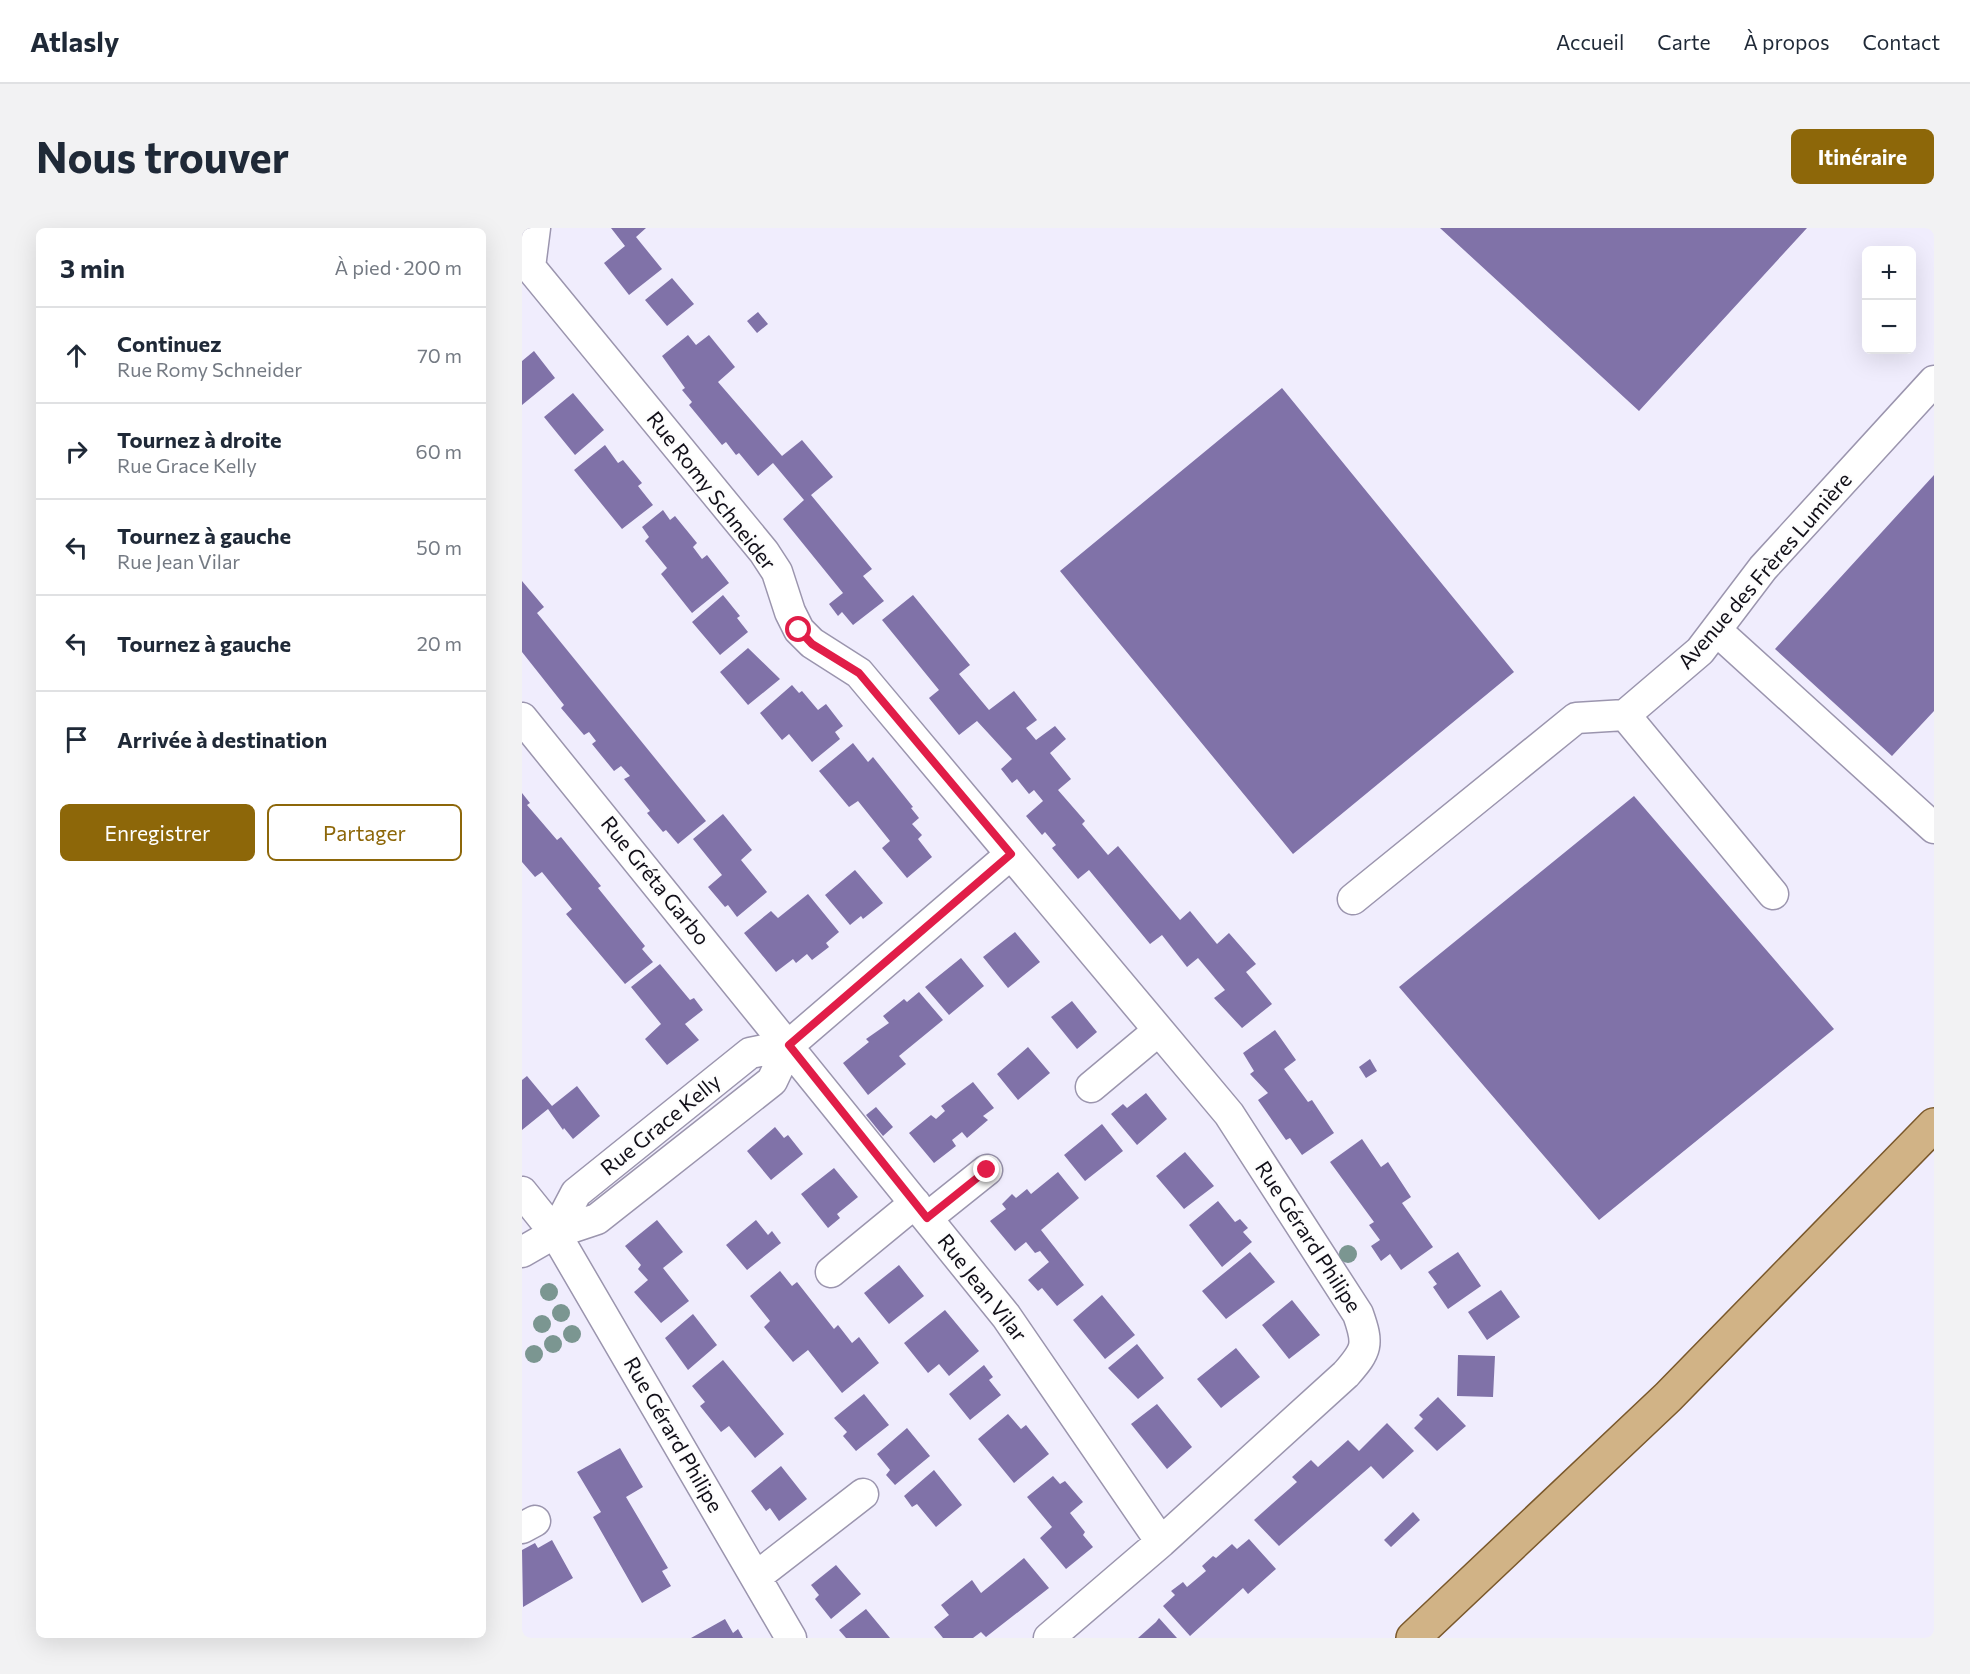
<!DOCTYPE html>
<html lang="fr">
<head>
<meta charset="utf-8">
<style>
  body { margin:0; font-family:Commissioner,sans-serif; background:#f2f2f3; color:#1f2937 }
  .controls { position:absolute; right:18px; top:18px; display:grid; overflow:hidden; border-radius:9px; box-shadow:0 6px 24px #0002 }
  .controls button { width:54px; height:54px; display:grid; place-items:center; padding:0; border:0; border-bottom:2px solid #e0e1e3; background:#fff; color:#1f2937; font:30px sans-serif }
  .stop { position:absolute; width:18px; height:18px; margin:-14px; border:4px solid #e11d48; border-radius:50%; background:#fff }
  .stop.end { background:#e11d48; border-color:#fff; box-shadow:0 2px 6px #0008 }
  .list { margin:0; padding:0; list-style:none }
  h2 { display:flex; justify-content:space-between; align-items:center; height:78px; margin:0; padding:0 24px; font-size:26px }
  h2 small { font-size:20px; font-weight:400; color:#747a83 }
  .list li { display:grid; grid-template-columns:39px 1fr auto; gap:18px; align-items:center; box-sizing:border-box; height:96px; padding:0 24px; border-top:2px solid #e0e1e3 }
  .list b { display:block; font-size:22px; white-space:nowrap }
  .list p { margin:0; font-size:20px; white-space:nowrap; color:#747a83 }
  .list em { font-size:20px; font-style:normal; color:#747a83 }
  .actions { display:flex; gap:12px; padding:18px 24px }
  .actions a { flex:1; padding:14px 0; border:2px solid #8d6709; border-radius:9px; text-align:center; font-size:21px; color:#8d6709 }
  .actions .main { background:#8d6709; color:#fff }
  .icon { flex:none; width:33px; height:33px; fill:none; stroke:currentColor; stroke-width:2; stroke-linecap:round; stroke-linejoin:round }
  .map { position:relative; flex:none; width:1412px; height:1410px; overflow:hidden; border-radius:9px }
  header { display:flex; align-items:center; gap:36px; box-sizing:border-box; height:84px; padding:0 30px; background:#fff; border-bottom:2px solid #e0e1e3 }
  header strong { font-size:28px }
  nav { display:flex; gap:33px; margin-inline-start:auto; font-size:21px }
  .intro { display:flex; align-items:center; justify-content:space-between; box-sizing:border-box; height:144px; padding:0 36px }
  h1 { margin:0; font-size:42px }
  .button { padding:15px 27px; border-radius:9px; background:#8d6709; color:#fff; font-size:21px; font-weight:700 }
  main { display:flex; gap:36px; padding:0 36px }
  aside { flex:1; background:#fff; border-radius:9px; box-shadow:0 6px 24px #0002 }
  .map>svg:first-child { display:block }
</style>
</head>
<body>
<header>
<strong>Atlasly</strong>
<nav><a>Accueil</a><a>Carte</a><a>À propos</a><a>Contact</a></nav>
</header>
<div class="intro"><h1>Nous trouver</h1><a class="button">Itinéraire</a></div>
<main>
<aside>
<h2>3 min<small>À pied · 200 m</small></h2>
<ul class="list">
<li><svg class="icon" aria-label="ahead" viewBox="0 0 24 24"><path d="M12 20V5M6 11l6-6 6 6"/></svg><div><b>Continuez</b><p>Rue Romy Schneider</p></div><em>70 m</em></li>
<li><svg class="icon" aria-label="right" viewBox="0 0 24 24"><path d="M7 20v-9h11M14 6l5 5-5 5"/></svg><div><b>Tournez à droite</b><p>Rue Grace Kelly</p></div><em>60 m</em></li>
<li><svg class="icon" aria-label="left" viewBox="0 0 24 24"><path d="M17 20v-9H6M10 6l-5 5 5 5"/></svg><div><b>Tournez à gauche</b><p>Rue Jean Vilar</p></div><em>50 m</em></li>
<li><svg class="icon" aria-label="left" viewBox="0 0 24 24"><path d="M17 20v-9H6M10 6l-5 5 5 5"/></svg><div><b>Tournez à gauche</b></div><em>20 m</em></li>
<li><svg class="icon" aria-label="arrive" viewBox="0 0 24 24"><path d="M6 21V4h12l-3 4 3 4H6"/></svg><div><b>Arrivée à destination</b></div></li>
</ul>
<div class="actions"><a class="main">Enregistrer</a><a>Partager</a></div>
</aside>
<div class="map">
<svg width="1412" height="1410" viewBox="0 0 1412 1410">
  <rect width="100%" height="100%" fill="#f0edfd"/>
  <path fill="#8072a8" d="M89,0H124L114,9L140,41L107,67L82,35L103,18Z
    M918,0H1285L1117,183Z
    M150,50L172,76L145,98L123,72Z
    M236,84L246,96L235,105L225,93Z
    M166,107L174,117L187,107L213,139L196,154L260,228L280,212L311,249L289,267L350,341L341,348L362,373L331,397L320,384L316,388L307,376L321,365L261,291L282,272L251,235L236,248L217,225L214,227L204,214L200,217L167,177L170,174L160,162L163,160L140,128Z
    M12,123L33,150L0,177V133Z
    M760,160L992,444L771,626L538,343Z
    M51,165L82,202L53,227L22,189Z
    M83,217L96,235L101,232L120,255L116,258L131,277L100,301L52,242Z
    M1412,247V483L1370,528L1253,421Z
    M141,282L148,292L153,288L175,315L171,319L180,331L185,327L207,355L170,385L139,346L145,340L123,313L127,309L120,299Z
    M0,353L22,379L15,385L184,593L156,616L144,602L141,604L125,585L128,583L102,551L108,548L99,538L92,543L70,516L74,513L67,504L62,507L39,480L42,477L0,424Z
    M201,367L218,388L215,390L226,404L198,427L170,394Z
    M391,367L448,437L437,446L467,482L492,463L515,492L504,500L514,512L533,498L544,511L528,525L549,551L536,562L563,593L560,596L586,627L596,618L658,692L668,683L695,716L707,705L734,736L724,744L750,776L720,800L692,770L703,762L676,730L665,739L640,707L628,716L567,642L556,651L530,620L534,617L523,604L520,607L504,588L521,573L512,562L507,566L495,551L490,555L479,541L490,531L455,493L437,507L407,470L417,462L360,392Z
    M226,420L258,451L226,477L198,444Z
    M270,457L277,465L280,463L296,482L304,476L321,498L313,504L318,511L290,534L267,506L260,512L238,485Z
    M331,515L346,534L351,529L391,579L389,580L397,590L390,596L400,607L396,611L410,629L385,650L360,620L368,613L336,573L327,579L297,543Z
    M0,565L8,575L5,577L35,612L39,609L79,658L76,660L123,718L120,721L131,734L103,756L44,686L50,681L20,644L13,649L0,634Z
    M1112,568L1312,801L1077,992L877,759Z
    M201,586L230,622L219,632L245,664L215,689L206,677L203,679L186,659L200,647L171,611Z
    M333,642L361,675L341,691L339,688L328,697L303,667Z
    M286,666L317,704L304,715L307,719L290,732L285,726L274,735L271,731L254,744L222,705L249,683L256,690Z
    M493,704L518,734L486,760L461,729Z
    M439,730L462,758L427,787L403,759Z
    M138,736L168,772L172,770L181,782L163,796L177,812L145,837L123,811L139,796L109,759Z
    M397,764L421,792L377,828L384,836L346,867L321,835L347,814L344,811L367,795L361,788L382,771L385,774Z
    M550,773L575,804L555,821L529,789Z
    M753,802L774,832L762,841L786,874L790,872L812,905L780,927L768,910L764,912L736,872L746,865L728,846L732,843L721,825Z
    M506,819L528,845L496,872L475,846Z
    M848,831L855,843L844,850L837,839Z
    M5,848L30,878L55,858L78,888L51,911L42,900L41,902L26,881L0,902V852Z
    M451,854L472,880L461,888L466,892L445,910L440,904L430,912L434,918L412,935L387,905L409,887L414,891L423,883L419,878Z
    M624,865L645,891L615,917L589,886L601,876L605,880Z
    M354,879L371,899L361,908L344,887Z
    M580,896L601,923L563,953L542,927Z
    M253,899L262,910L266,907L281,926L249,952L225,923Z
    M840,911L859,939L866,934L889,969L880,975L911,1019L879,1042L868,1026L859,1033L849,1018L858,1012L847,997L852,994L808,934Z
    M663,924L692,958L662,981L634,948Z
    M312,940L336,969L315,986L318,990L306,1000L279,966Z
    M536,944L557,970L519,1002L562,1057L535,1078L520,1060L516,1063L506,1052L527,1034L518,1023L513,1025L504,1014L493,1023L468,993L484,981L480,976L490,966L494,970L505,961L509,966Z
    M696,973L713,994L718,991L726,1000L721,1004L730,1014L700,1039L667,997Z
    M135,992L161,1024L141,1040L167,1073L139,1095L112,1064L126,1052L116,1041L119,1037L103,1018Z
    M234,992L246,1007L250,1003L259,1015L225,1042L204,1017Z
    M728,1024L753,1054L704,1091L680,1063Z
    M936,1024L959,1058L926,1081L911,1059L915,1056L906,1044Z
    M377,1037L402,1068L367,1096L342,1065Z
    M258,1043L270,1058L275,1054L312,1101L316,1097L330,1115L337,1109L357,1135L320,1165L286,1122L271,1134L242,1099L248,1093L228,1068Z
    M979,1062L998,1089L965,1112L946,1084Z
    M580,1067L613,1107L583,1131L551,1092Z
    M770,1072L798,1107L767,1131L740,1097Z
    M423,1082L457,1123L427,1148L417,1136L406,1145L382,1115Z
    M171,1086L195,1117L166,1142L143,1110Z
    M615,1116L642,1150L616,1171L586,1140Z
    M714,1120L738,1149L699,1180L675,1151Z
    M936,1127L973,1128L971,1169L935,1168Z
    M201,1132L262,1206L233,1230L207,1198L199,1204L178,1178L183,1174L170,1158Z
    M462,1137L471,1149L467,1152L479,1167L448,1192L427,1166Z
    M342,1166L367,1197L334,1223L321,1208L325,1204L312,1190Z
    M916,1169L944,1198L915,1223L892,1200L901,1191L897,1187Z
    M635,1176L670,1219L645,1241L609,1196Z
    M486,1186L499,1201L504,1197L527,1226L492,1255L456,1211Z
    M865,1195L892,1223L861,1251L849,1238L757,1318L732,1292L775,1254L770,1249L789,1232L796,1239L826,1212L837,1223Z
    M385,1200L408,1228L373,1257L364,1247L368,1242L355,1226Z
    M98,1220L121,1259L104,1269L146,1340L140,1343L149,1358L120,1375L71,1289L79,1284L55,1244Z
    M259,1238L285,1271L257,1293L248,1280L244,1283L229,1263Z
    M412,1242L440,1277L414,1299L395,1276L390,1279L382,1268Z
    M531,1248L538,1256L543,1253L561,1274L548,1285L563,1304L561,1307L571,1319L544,1341L518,1310L530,1299L505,1269Z
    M891,1284L898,1292L869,1319L862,1312Z
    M727,1311L754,1341L726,1366L721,1360L668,1408L641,1378L653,1367L649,1363L661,1354L665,1359L684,1343L680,1338L691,1328L694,1330L710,1316L715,1321Z
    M30,1312L51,1350L1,1379L0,1322L13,1315L16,1320Z
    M502,1330L527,1360L464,1409L459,1404L451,1410H421L412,1399L427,1387L419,1377L450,1352L459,1365Z
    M314,1337L339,1366L309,1391L293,1371L297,1367L289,1357Z
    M344,1381L368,1410H324L317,1402Z
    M637,1390L655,1410H616L634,1394Z
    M203,1391L211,1405L216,1401L221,1410H169Z"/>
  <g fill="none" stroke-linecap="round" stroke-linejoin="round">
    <g stroke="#9b95ae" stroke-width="33">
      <path id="minor" d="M8,39L242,324L255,344L268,384L277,402L290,415L337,445L707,886L836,1086C847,1117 845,1122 824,1146L639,1314L527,1410
        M8,39L13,0
        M1194,402L1412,600
        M0,490L484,1088L639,1314
        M1251,666L1103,487L1178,423L1241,340L1412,153
        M831,671L1054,490L1103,487
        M569,859L636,803
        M0,964L33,1005L269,1410
        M405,990L465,942
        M33,1005L54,965L228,825L267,817
        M0,1024L33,1005L75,991L250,853L267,817L489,626
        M309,1044L393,975
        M0,1300L13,1293
        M234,1349L341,1266"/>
    </g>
    <g stroke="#7a582b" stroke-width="36">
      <path id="major" d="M891,1410L1146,1169L1412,897"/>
    </g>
    <use href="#minor" stroke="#fff" stroke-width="30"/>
    <use href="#major" stroke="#d1b386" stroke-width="33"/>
  </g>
  <g fill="#7b9691">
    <circle cx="826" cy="1026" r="9"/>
    <circle cx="27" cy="1064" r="9"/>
    <circle cx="39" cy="1085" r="9"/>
    <circle cx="20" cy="1096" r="9"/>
    <circle cx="50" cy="1106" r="9"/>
    <circle cx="31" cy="1116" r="9"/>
    <circle cx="12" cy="1126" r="9"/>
  </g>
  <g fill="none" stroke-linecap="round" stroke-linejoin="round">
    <path stroke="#e11d48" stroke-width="8" d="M277,402L290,416L337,445L489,626L267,817L405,990L465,942"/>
  </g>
  <g text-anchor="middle" stroke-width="4.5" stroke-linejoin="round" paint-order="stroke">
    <g font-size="21" fill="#110f18" stroke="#fdfdfd">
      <text transform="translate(189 263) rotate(52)" y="7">Rue Romy Schneider</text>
      <text transform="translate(1243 343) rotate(-49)" y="7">Avenue des Frères Lumière</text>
      <text transform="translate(133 653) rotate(51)" y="7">Rue Gréta Garbo</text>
      <text transform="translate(139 897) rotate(-39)" y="7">Rue Grace Kelly</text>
      <text transform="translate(786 1009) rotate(57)" y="7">Rue Gérard Philipe</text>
      <text transform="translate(460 1060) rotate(52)" y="7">Rue Jean Vilar</text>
      <text transform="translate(151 1207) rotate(60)" y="7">Rue Gérard Philipe</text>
    </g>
  </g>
</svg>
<div class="controls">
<button>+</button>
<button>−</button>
</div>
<div class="stop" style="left:277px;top:402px"></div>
<div class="stop end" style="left:465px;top:942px"></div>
</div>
</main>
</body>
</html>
